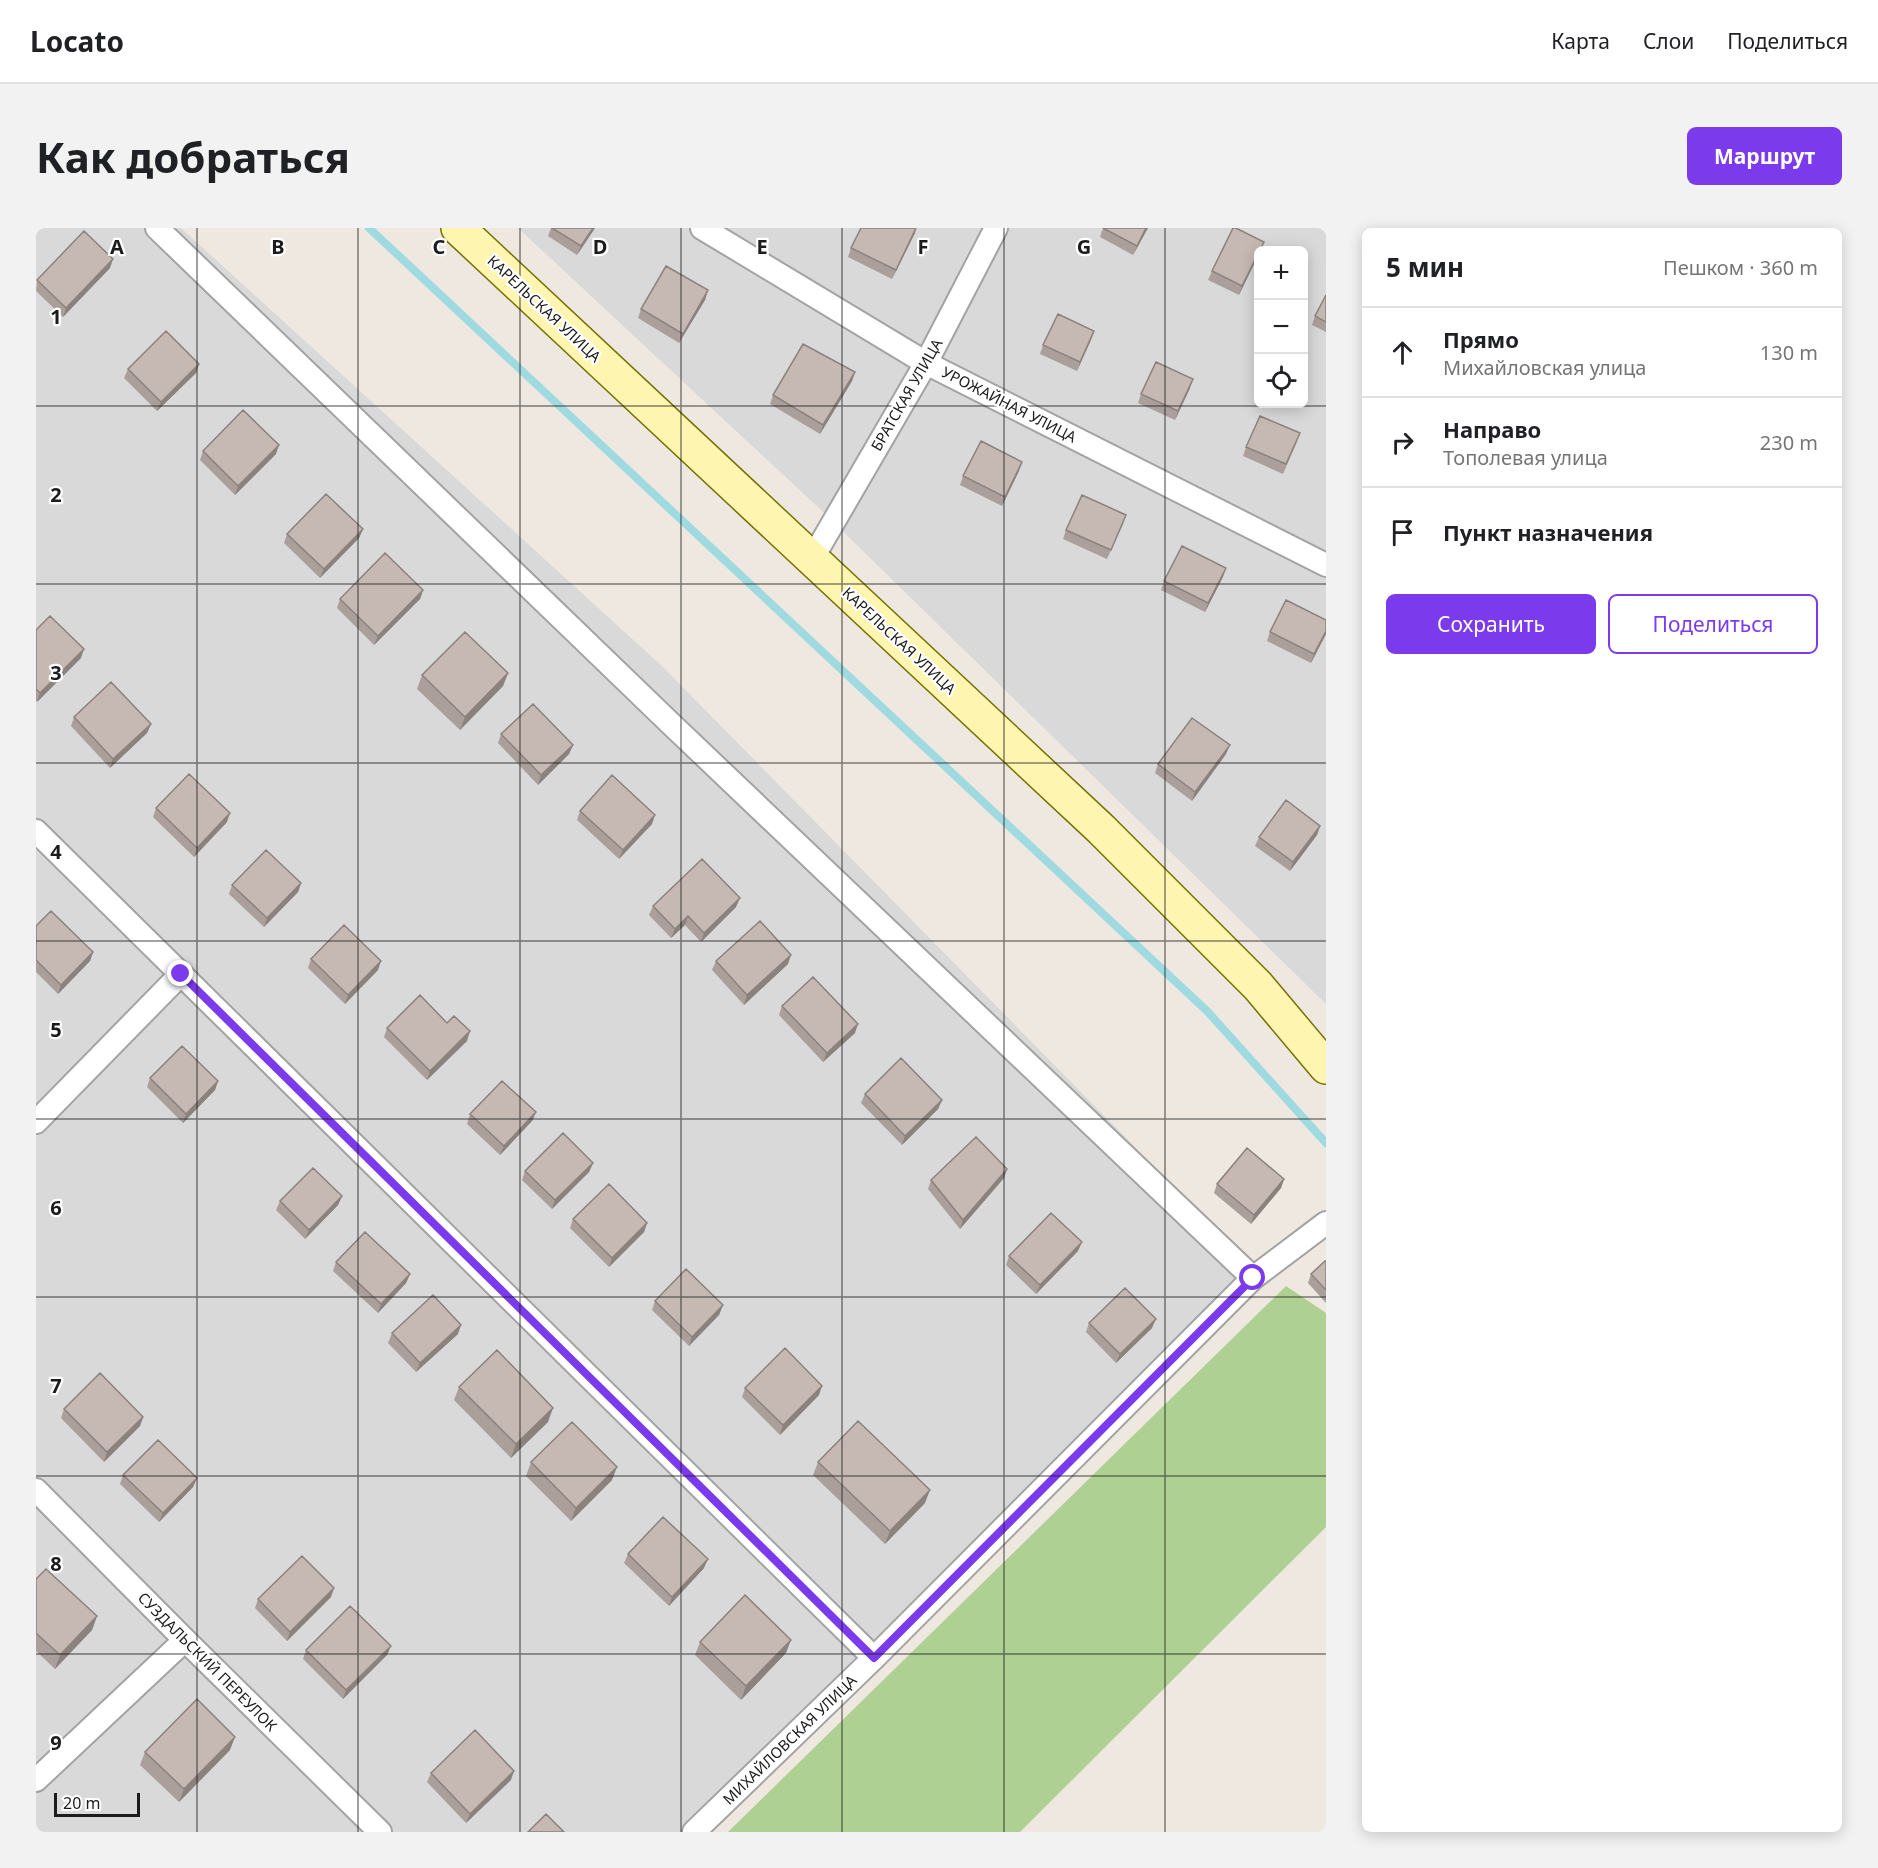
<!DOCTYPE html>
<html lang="ru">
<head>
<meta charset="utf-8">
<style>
  body { margin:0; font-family:"Noto Sans",sans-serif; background:#f2f2f2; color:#202124 }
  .controls { position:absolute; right:18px; top:18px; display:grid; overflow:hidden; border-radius:9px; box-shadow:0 3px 15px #0003 }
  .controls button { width:54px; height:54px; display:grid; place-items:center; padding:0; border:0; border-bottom:2px solid #e0e0e0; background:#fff; color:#202124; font:30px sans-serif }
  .scale { position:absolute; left:18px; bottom:15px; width:86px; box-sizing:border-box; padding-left:6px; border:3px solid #1c1c1c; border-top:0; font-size:16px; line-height:21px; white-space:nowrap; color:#1c1c1c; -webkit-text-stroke:4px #fff; paint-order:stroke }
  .stop { position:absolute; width:18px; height:18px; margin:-14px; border:4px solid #7c3aed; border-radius:50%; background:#fff }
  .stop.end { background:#7c3aed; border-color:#fff; box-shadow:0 2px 6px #0008 }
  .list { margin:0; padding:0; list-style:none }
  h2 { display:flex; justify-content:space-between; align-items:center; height:78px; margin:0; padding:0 24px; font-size:26px }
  h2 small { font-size:20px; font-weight:400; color:#757577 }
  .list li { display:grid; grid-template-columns:39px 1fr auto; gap:18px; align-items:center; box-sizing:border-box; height:90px; padding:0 24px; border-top:2px solid #e0e0e0 }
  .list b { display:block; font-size:22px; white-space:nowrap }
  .list p { margin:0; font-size:20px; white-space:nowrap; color:#757577 }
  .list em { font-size:20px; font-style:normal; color:#757577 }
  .actions { display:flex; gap:12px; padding:18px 24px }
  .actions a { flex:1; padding:14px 0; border:2px solid #7c3aed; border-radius:9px; text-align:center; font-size:21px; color:#7c3aed }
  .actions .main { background:#7c3aed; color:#fff }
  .icon { flex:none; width:33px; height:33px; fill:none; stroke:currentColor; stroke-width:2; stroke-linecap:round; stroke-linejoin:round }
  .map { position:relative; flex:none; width:1290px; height:1604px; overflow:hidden; border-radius:9px }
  header { display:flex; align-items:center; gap:36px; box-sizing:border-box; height:84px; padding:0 30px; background:#fff; border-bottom:2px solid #e0e0e0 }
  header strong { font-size:28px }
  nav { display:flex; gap:33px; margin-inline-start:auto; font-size:21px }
  .intro { display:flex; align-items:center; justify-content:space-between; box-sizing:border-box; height:144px; padding:0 36px }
  h1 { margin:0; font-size:42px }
  .button { padding:15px 27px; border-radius:9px; background:#7c3aed; color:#fff; font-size:21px; font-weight:700 }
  main { display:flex; gap:36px; padding:0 36px }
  aside { flex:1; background:#fff; border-radius:9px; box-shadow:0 3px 15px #0003 }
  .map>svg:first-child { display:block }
</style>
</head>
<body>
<header>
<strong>Locato</strong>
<nav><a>Карта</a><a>Слои</a><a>Поделиться</a></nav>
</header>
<div class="intro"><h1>Как добраться</h1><a class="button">Маршрут</a></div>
<main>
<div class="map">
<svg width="1290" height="1604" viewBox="0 0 1290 1604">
  <rect width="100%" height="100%" fill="#eee8e1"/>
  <path fill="#dad9d9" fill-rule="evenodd" d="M0,0H145L627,439L1227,1049L652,1604H0Z
    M482,0H1290V776L785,282ZM1222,22H1268V176H1222Z"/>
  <path fill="#aed092" d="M1250,1058L1290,1085V1299L984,1604H692Z"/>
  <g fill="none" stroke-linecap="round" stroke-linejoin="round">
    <path stroke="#9edadf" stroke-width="8" d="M333,0L1171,783L1290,915"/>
    <g stroke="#a3a3a3" stroke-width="26">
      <path id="minor" d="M121,0L634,495L1217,1050
        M666,0L890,135L1290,337
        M776,331L890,135L960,0
        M0,603L838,1430
        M0,894L145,746
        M0,1262L149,1412L344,1604
        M0,1552L149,1412
        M658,1604L838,1430L1217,1050L1290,995"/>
    </g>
    <g stroke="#767100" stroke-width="36">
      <path id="secondary" d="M422,0L1065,601L1222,758L1290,839"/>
    </g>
    <use href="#minor" stroke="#fff" stroke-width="22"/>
    <use href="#secondary" stroke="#fdf5b0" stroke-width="33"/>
  </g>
  <path fill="#aa9f9b" d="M515,0H559L541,27L512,8Z
    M1067,0H1112L1097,27L1064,9Z
    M879,5L856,51L812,29L815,20Z
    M1228,14L1203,67L1172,52L1176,43Z
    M74,40L27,89L0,63L1,52Z
    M672,62L669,72L643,115L602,90L605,81Z
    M1290,67V104L1276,97L1279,88Z
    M1058,103L1041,143L1004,126L1007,117Z
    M163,136L160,145L121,183L88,150L92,141Z
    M819,144L816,153L784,206L734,176L737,167Z
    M1154,160L1139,192L1102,175L1105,166Z
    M1261,214L1247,246L1207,228L1210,219Z
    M167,223L240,226L199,267L164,232Z
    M983,243L966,278L924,257L927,248Z
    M1090,287L1071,331L1027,311L1030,302Z
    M327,301L323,310L284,350L248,315L251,306Z
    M1187,349L1169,384L1125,362L1128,353Z
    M387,362L384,371L338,417L301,380L304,371Z
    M0,402L45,430L1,474L0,473Z
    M1234,404L1290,406L1275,435L1231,413Z
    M472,445L467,458L424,502L381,461L386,447Z
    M38,489L115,496L111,505L74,540L35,498Z
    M465,506L537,517L533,526L502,557L462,515Z
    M1190,526L1156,573L1119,545L1122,536Z
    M120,580L191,594L158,629L117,589Z
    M544,583L616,596L583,631L541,592Z
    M1284,598L1281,607L1254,643L1219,618L1223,609Z
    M265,655L262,664L228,699L193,666L196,657Z
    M617,678L700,679L665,714L649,697L635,710L613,687Z
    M0,698L57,724L54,733L22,766L0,744Z
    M275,731L342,742L309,776L272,740Z
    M680,733L752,736L708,777L676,742Z
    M746,778L819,805L787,834L743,787Z
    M411,795L431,813L391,852L348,809L351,800Z
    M114,850L182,853L179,862L147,895L111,859Z
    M829,866L906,872L902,881L866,917L825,875Z
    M500,884L496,893L464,927L431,896L434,886Z
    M557,935L553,944L516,981L486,952L489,943Z
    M971,941L968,950L924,1001L892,961L895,952Z
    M1248,951L1245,960L1215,996L1178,965L1181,956Z
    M306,968L302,977L269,1011L240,982L244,973Z
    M537,991L611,995L608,1004L573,1039L534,1000Z
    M1042,1023L1000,1066L970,1037L973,1028Z
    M1290,1033V1075L1272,1055L1275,1046Z
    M300,1034L374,1046L370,1055L342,1085L297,1043Z
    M619,1073L687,1077L683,1087L653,1118L616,1082Z
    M1053,1095L1116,1100L1080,1135L1050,1104Z
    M356,1105L422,1106L380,1144L352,1115Z
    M423,1159L512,1194L475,1230L418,1172Z
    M709,1160L783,1167L744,1207L706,1169Z
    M28,1181L107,1189L104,1198L68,1234L25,1190Z
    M495,1234L576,1252L535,1293L490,1248Z
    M782,1234L889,1275L849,1316L777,1247Z
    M87,1247L161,1250L157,1259L123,1294L84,1256Z
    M592,1326L668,1340L633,1378L588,1335Z
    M0,1351L61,1388L56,1402L19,1441L0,1423Z
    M295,1369L251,1413L219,1380L222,1371Z
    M664,1414L750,1425L705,1472L659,1427Z
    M355,1418L351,1427L307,1471L267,1431L270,1422Z
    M194,1522L143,1574L104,1537L109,1524Z
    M395,1545L475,1552L430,1595L391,1554Z"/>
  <path fill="#8b827e" d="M557,0H559L541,27L545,18Z
    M880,0L879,5L856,51L860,42Z
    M1110,0H1112L1097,27L1101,18Z
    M1222,26V28L1203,67L1206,58Z
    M77,31L74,40L27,89L30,80Z
    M672,62L669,72L643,115L647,106Z
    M1058,103L1055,112L1041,143L1044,134Z
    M163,136L160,145L121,183L125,174Z
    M819,144L816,153L784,206L787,197Z
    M1157,151L1154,160L1139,192L1142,183Z
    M243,217L240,226L199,267L202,258Z
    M986,234L983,243L966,278L969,269Z
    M1090,287L1087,296L1071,331L1075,322Z
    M327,301L323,310L284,350L288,341Z
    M1190,340L1187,349L1169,384L1172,375Z
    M387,362L384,371L338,417L342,408Z
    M1290,403V406L1275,435L1278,426Z
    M48,421L45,430L1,474L4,465Z
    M472,445L467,458L424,502L429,489Z
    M115,496L111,505L74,540L77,531Z
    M537,517L533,526L502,557L505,547Z
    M1194,517L1190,526L1156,573L1159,564Z
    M194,585L191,594L158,629L161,620Z
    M619,587L616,596L583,631L587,622Z
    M1284,598L1281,607L1254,643L1257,634Z
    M265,655L262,664L228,699L231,690Z
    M704,670L700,679L665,714L668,705Z
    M652,688L649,697L635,710L639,701Z
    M57,724L54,733L22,766L25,757Z
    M755,727L752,736L708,777L711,767Z
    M345,733L342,742L309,776L312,767Z
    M822,796L819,805L787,834L791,825Z
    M434,803L431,813L391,852L394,843Z
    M182,853L179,862L147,895L150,886Z
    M906,872L902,881L866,917L869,908Z
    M500,884L496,893L464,927L468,918Z
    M557,935L553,944L516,981L519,972Z
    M971,941L968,950L924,1001L927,992Z
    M1248,951L1245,960L1215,996L1218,987Z
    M306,968L302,977L269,1011L273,1002Z
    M611,995L608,1004L573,1039L576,1030Z
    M1046,1014L1042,1023L1000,1066L1004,1057Z
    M374,1046L370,1055L342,1085L345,1076Z
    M687,1077L683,1087L653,1118L656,1109Z
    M1120,1091L1116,1100L1080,1135L1084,1126Z
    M425,1097L422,1106L380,1144L384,1135Z
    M786,1158L783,1167L744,1207L747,1197Z
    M517,1180L512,1194L475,1230L480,1216Z
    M107,1189L104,1198L68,1234L71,1224Z
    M581,1239L576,1252L535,1293L540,1280Z
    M161,1250L157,1259L123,1294L127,1285Z
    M894,1262L889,1275L849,1316L854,1303Z
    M672,1331L668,1340L633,1378L636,1369Z
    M298,1360L295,1369L251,1413L254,1404Z
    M61,1388L56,1402L19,1441L24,1427Z
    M755,1412L750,1425L705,1472L710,1458Z
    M355,1418L351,1427L307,1471L310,1462Z
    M199,1509L194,1522L143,1574L148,1561Z
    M478,1543L475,1552L430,1595L434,1586Z"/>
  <path fill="#c6b9b4" stroke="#8b827e" stroke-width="1.5" d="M516,0H557L545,18Z
    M825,0H880L860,42L815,20Z
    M1067,0H1110L1101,18Z
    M1197,0H1200L1228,14L1224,22H1222V26L1206,58L1176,43Z
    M48,3L77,31L30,80L1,52Z
    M630,38L672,62L647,106L605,81Z
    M1290,67V94L1279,88Z
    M1022,86L1058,103L1044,134L1007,117Z
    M130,103L163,136L125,174L92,141Z
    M767,116L819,144L787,197L737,167Z
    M1120,134L1157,151L1142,183L1105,166Z
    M207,182L243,217L202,258L167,223Z
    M1224,188L1264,205L1250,236L1210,219Z
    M945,213L986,234L969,269L927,248Z
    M290,266L327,301L288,341L251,306Z
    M1046,267L1090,287L1075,322L1030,302Z
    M1146,318L1190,340L1172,375L1128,353Z
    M349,325L387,362L342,408L304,371Z
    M1250,372L1290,392V403L1278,426L1234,404Z
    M14,388L48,421L4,465L0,461V402Z
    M429,404L472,445L429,489L386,447Z
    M75,454L115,496L77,531L38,489Z
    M497,476L537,517L505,547L465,506Z
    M1156,490L1194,517L1159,564L1122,536Z
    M153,546L194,585L161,620L120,580Z
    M576,547L619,587L587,622L544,583Z
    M1250,572L1284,598L1257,634L1223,609Z
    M230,622L265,655L231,690L196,657Z
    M666,631L704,670L668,705L652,688L639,701L617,678Z
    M15,683L57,724L25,757L0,732V698Z
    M724,693L755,727L711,767L680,733Z
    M308,697L345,733L312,767L275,731Z
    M777,749L822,796L791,825L746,778Z
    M384,767L411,795L418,788L434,803L394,843L351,800Z
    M146,818L182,853L150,886L114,850Z
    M865,830L906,872L869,908L829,866Z
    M466,853L500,884L468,918L434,886Z
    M527,905L557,935L519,972L489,943Z
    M940,909L971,941L927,992L895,952Z
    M1211,920L1248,951L1218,987L1181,956Z
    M277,940L306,968L273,1002L244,973Z
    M573,956L611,995L576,1030L537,991Z
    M1015,985L1046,1014L1004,1057L973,1028Z
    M329,1004L374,1046L345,1076L300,1034Z
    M1289,1033H1290V1062L1275,1046Z
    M650,1041L687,1077L656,1109L619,1073Z
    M1089,1060L1120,1091L1084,1126L1053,1095Z
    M397,1067L425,1097L384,1135L356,1105Z
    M749,1120L786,1158L747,1197L709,1160Z
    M461,1122L517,1180L480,1216L423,1159Z
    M64,1145L107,1189L71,1224L28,1181Z
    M822,1193L894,1262L854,1303L782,1234Z
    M536,1194L581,1239L540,1280L495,1234Z
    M122,1212L161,1250L127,1285L87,1247Z
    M627,1289L672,1331L636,1369L592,1326Z
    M266,1328L298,1360L254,1404L222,1371Z
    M10,1341L61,1388L24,1427L0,1405V1351Z
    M709,1367L755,1412L710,1458L664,1414Z
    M314,1378L355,1418L310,1462L270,1422Z
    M161,1471L199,1509L148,1561L109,1524Z
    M439,1502L478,1543L434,1586L395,1545Z
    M510,1586L528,1604H492Z"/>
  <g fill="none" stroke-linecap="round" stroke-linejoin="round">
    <path stroke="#7c3aed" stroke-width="8" d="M145,746L838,1430L1217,1050"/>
  </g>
  <path fill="none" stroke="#1c1c1c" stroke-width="1.5" stroke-opacity="0.55" d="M161,0V1604M322,0V1604M484,0V1604M645,0V1604M806,0V1604M968,0V1604M1129,0V1604M0,178H1290M0,356H1290M0,535H1290M0,713H1290M0,891H1290M0,1069H1290M0,1248H1290M0,1426H1290"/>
  <g text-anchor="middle" stroke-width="4.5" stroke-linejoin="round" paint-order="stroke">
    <g font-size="15" fill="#1c1c1c" stroke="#fff">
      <text transform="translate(508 81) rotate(43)" y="5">КАРЕЛЬСКАЯ УЛИЦА</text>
      <text transform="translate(871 167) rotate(-60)" y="5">БРАТСКАЯ УЛИЦА</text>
      <text transform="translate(973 177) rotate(27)" y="5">УРОЖАЙНАЯ УЛИЦА</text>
      <text transform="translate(863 413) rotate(43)" y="5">КАРЕЛЬСКАЯ УЛИЦА</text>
      <text transform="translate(171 1434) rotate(45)" y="5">СУЗДАЛЬСКИЙ ПЕРЕУЛОК</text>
      <text transform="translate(754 1512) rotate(-44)" y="5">МИХАЙЛОВСКАЯ УЛИЦА</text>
    </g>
  </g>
  <g font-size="20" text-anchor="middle" font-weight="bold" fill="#1c1c1c" stroke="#fff" stroke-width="4.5" stroke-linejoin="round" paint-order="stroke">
    <text x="81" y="26">A</text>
    <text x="242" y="26">B</text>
    <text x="403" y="26">C</text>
    <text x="564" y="26">D</text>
    <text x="726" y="26">E</text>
    <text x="887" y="26">F</text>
    <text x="1048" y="26">G</text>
    <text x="20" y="96">1</text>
    <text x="20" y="274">2</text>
    <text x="20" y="452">3</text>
    <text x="20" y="631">4</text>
    <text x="20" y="809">5</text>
    <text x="20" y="987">6</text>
    <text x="20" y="1165">7</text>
    <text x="20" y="1343">8</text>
    <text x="20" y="1522">9</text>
  </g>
</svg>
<div class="controls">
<button>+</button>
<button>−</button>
<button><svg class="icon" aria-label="locate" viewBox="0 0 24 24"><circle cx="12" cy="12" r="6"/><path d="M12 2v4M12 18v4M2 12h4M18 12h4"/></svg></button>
</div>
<div class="scale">20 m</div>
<div class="stop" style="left:1217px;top:1050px"></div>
<div class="stop end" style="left:145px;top:746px"></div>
</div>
<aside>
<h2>5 мин<small>Пешком · 360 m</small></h2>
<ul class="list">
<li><svg class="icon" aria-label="ahead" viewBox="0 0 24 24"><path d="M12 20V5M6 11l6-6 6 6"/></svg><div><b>Прямо</b><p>Михайловская улица</p></div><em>130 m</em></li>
<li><svg class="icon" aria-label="right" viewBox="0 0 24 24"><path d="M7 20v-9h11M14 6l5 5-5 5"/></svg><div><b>Направо</b><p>Тополевая улица</p></div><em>230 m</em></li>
<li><svg class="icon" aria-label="arrive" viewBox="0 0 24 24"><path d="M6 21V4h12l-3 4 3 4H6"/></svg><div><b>Пункт назначения</b></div></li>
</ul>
<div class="actions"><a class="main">Сохранить</a><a>Поделиться</a></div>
</aside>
</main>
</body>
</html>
